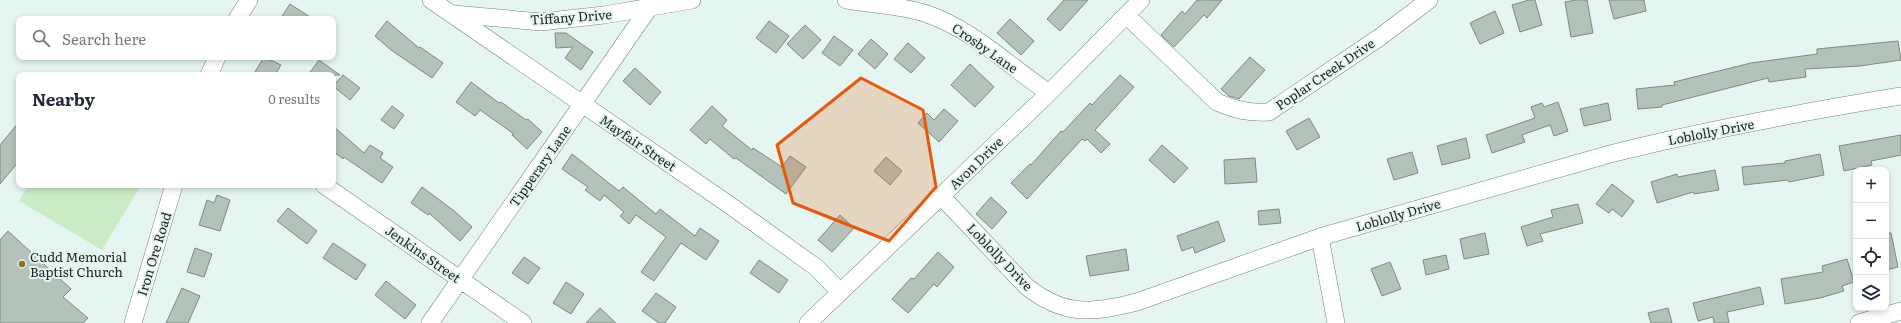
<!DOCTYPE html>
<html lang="en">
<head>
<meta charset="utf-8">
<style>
  body { margin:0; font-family:Literata,serif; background:#f2f2f3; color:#1f2937 }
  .controls { position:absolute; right:12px; bottom:12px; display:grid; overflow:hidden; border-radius:8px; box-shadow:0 2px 6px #0003 }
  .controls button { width:36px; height:36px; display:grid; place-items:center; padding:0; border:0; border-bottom:1px solid #e0e1e3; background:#fff; color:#1f2937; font:20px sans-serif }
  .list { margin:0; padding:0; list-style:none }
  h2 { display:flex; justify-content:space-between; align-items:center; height:52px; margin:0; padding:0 16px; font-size:17px }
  h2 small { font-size:13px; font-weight:400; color:#747a83 }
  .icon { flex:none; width:22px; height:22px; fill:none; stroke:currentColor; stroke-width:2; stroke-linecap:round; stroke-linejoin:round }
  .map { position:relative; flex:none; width:1901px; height:323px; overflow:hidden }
  .search { position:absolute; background:#fff; box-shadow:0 2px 6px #0003; left:16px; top:16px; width:320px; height:44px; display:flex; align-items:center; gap:10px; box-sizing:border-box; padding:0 14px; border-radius:8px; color:#747a83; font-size:15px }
  .panel { position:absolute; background:#fff; box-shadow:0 2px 6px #0003; left:16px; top:72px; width:320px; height:116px; border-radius:8px }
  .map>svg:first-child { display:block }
</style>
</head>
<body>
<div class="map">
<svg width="1901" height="323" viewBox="0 0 1901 323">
  <rect width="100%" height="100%" fill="#e5f5f1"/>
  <path fill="#caecc4" d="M28,185H141L102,250L19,201Z"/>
  <path fill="#b4c2ba" stroke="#7e8a83" d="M1064,0H1088L1060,31L1047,19Z
    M1197,0H1222L1207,18L1204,15L1174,47L1161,35L1182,11L1185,14Z
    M1529,0H1535L1542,25L1520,32L1512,5Z
    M1576,0H1587L1593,33L1571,37L1565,2Z
    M1609,0H1644L1646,11L1614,19Z
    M290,4L313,19H280Z
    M1495,11L1504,33L1480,44L1470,23Z
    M1010,19L1034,41L1021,55L997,33Z
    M387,21L419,48L420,47L443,63L432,78L391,50L375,36Z
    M769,21L789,36L776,53L756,38Z
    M805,25L821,40L803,59L787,44Z
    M555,33H566L593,52L581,70L565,58L573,47L556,48Z
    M834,36L853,50L840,66L822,53Z
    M871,39L888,54L875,69L858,54Z
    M1898,41L1901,60L1860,66L1805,69L1806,77L1769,82L1768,78L1662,105V107L1638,109L1636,89L1675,85L1674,82L1751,63L1817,54V49Z
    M908,43L925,58L911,73L894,59Z
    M264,57L281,65L275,75H253Z
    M1250,57L1265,70L1239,99L1229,96L1221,89Z
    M319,60L340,75H308Z
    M970,64L994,87L975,107L951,85Z
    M635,68L661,92L650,105L623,81Z
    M343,75L360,88L350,100L333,86Z
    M1120,75L1134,87L1095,130L1110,144L1101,153L1087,139L1085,141L1082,139L1027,199L1011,183L1030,164L1031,165L1061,131L1063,132L1090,103L1092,105Z
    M471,82L499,103L501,102L526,120L528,119L542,132L527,149L512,135L514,134L480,110L475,116L456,102Z
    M1558,102L1568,131L1554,136L1550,125L1522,135L1525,142L1492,153L1486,135L1535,118L1531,107L1542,103L1544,107Z
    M1608,103L1611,120L1584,126L1580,109Z
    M392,106L404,115L394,129L381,120Z
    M712,106L727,120L722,126L752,150L753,148L782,167L790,156L806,167L786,194L736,158L734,159L710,139L706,144L690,130Z
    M944,109L958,121L939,142L918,123L927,113L934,120Z
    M1309,118L1320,137L1297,150L1286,131Z
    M19,122V161L0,184V145Z
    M333,126L364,153L370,145L383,153L380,158L393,167L382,183L344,157L343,159L333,151Z
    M1901,135V155L1871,161L1872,165L1844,171L1839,146Z
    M1466,138L1470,158L1442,165L1437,146Z
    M1162,145L1188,168L1174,183L1149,160Z
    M1412,152L1418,173L1394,180L1387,159Z
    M572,154L619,191L623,187L656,214L660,209L695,236L700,228L719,241L706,260L681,243L654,281L641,272L666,237L636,215L629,224L620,216L624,212L604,195L600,201L585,190L588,187L562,169Z
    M1820,154L1824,175L1789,182L1788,180L1744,185L1742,167L1785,163V161Z
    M886,157L902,171L890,185L874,171Z
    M1255,158L1257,182L1225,184L1224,160Z
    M1715,170L1719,190L1694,194L1693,192L1657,203L1651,182L1677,174L1678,177Z
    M1612,184L1634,201L1622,217L1612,209L1609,213L1596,204Z
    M422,187L453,210L472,227L460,241L429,213L428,215L411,203Z
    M217,195L230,200L220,231L199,225L207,200L214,203Z
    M991,197L1007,212L992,229L976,214Z
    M1578,204L1583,223L1540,234L1543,241L1527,246L1521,227L1553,217L1551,210Z
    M288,208L317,231L307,244L277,221Z
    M1279,209L1281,223L1259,225L1258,211Z
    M840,215L854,228L832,252L818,240Z
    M1218,221L1225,241L1195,253L1193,247L1182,251L1177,236Z
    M8,231L71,289L63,297L88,318L83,323H0V240Z
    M1485,233L1489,254L1464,259L1460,239Z
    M1886,233H1891L1898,267L1886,270Z
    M333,243L366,265L356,280L323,258Z
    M195,248L212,254L204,277L187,272Z
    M1126,249L1129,270L1090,276L1086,256Z
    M938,252L954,267L937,287L934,284L908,313L892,299L911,278L914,279Z
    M1446,255L1449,269L1426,275L1423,260Z
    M524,257L540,268L528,284L512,273Z
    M1847,259L1854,282L1842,286L1844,291L1820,298L1785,304L1781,279L1823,272L1822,266Z
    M759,260L788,280L779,293L750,273Z
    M1390,262L1401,289L1382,296L1371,269Z
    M386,281L416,305L405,319L375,295Z
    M566,282L584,294L571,314L553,303Z
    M1760,287L1764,304L1727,312L1729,323H1714L1713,317L1698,321L1693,303Z
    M182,288L200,296L188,323H166Z
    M656,293L676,307L665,323H659L642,311Z
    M600,308L616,323H586Z
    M1668,308L1672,323H1651L1648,313Z"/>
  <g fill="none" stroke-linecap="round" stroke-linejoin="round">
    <g stroke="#74827f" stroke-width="18">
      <path id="minor" d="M431,0L728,204L817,268L840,292
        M846,0C872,5 901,5 927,14C972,29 1009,66 1049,93
        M454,14L541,22L604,15L692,0
        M1126,15L1217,102C1235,110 1249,113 1269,112L1380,37L1429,0
        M237,19L249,0
        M209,75L217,57
        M324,185L523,323
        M941,196L1026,286C1064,317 1093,313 1137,302L1320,237L1610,154C1706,130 1803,112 1901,96
        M1320,237L1336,323
        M133,323L174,185
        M430,323L649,8
        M808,323L1049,93L1141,0
        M1859,323L1901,311"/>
    </g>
    <use href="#minor" stroke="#fff" stroke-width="17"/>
  </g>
  <path fill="#e8590c" fill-opacity="0.2" stroke="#e8590c" stroke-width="3" stroke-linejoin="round" d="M861,78L923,110L936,187L889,241L793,203L777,145Z"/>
  <circle fill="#936f17" stroke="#e5f5f1" stroke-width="1.5" cx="22" cy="264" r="4"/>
  <g text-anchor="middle" stroke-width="4" stroke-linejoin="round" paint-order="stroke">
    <g font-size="13" fill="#1f2524" stroke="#e5f5f1">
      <text transform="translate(571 17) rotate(-4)" y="5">Tiffany Drive</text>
      <text transform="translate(985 48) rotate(35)" y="5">Crosby Lane</text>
      <text transform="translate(1325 74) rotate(-34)" y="5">Poplar Creek Drive</text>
      <text transform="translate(1711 132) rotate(-11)" y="5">Loblolly Drive</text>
      <text transform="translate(638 143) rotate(34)" y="5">Mayfair Street</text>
      <text transform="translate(976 163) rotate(-44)" y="5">Avon Drive</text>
      <text transform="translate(540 166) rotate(-55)" y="5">Tipperary Lane</text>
      <text transform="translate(1398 215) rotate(-16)" y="5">Loblolly Drive</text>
      <text transform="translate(154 254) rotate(-73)" y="5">Iron Ore Road</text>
      <text transform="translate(423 254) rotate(35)" y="5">Jenkins Street</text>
      <text transform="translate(1000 257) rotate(46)" y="5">Loblolly Drive</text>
    </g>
    <g font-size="13" fill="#1f2524" stroke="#e5f5f1" text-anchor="start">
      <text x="30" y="262">Cudd Memorial<tspan x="30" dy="15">Baptist Church</tspan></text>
    </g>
  </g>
</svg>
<div class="controls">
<button>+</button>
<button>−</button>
<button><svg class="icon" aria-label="locate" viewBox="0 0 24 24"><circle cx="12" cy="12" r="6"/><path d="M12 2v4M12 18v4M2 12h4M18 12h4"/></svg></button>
<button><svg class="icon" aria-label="layers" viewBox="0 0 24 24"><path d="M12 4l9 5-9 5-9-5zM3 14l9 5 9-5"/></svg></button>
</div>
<div class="search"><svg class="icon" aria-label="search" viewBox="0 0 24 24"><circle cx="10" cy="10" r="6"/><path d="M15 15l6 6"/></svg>Search here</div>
<section class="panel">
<h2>Nearby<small>0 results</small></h2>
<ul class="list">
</ul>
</section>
</div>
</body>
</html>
